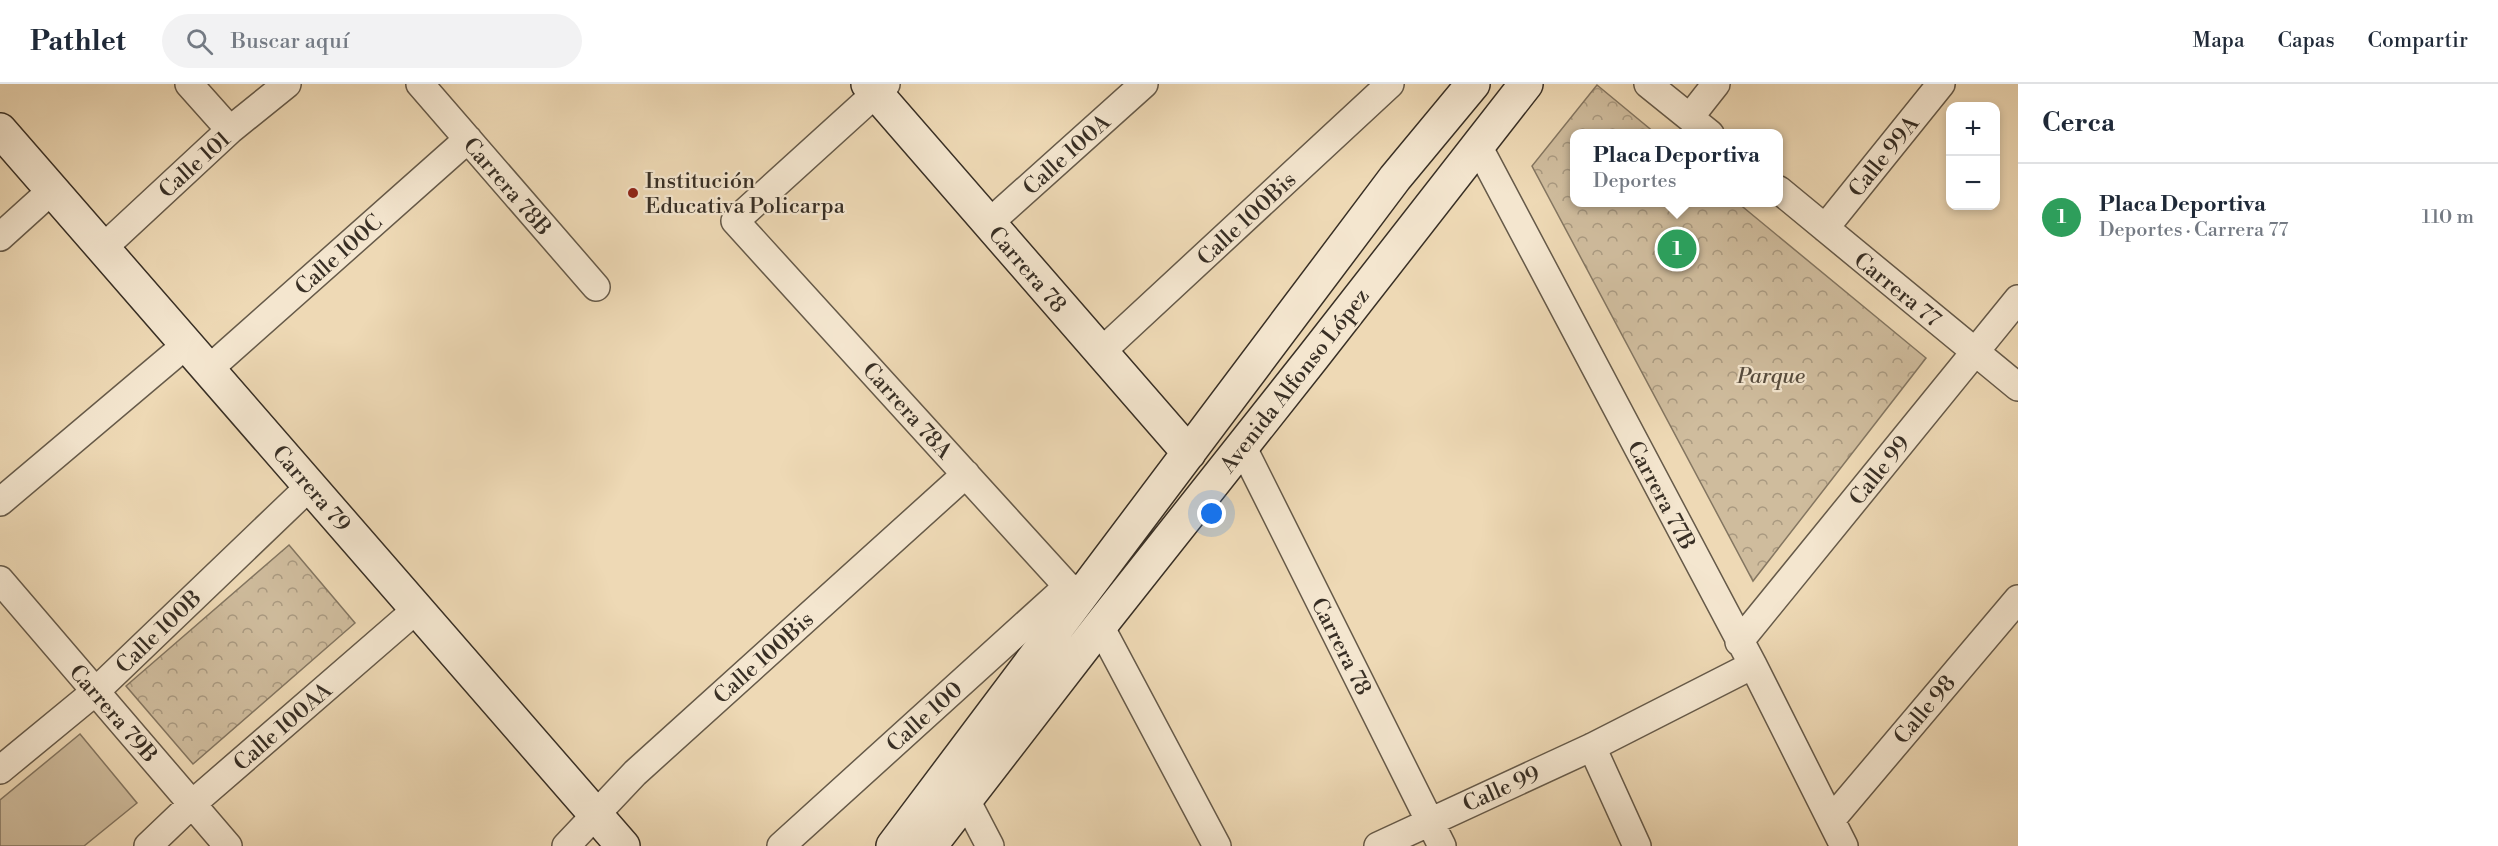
<!DOCTYPE html>
<html lang="es">
<head>
<meta charset="utf-8">
<style>
  body { margin:0; font-family:"Libre Bodoni",serif; background:#f2f2f3; color:#1f2937 }
  .controls { position:absolute; right:18px; top:18px; display:grid; overflow:hidden; border-radius:12px; box-shadow:0 3px 9px #0003 }
  .controls button { width:54px; height:54px; display:grid; place-items:center; padding:0; border:0; border-bottom:2px solid #e0e1e3; background:#fff; color:#1f2937; font:30px sans-serif }
  .you { position:absolute; left:1212px; top:430px; width:21px; height:21px; margin:-15px; border:4px solid #fff; border-radius:50%; background:#1a73e8; box-shadow:0 0 0 9px #1a73e833 }
  .badge { display:grid; place-items:center; width:39px; height:39px; border-radius:50%; background:#0b8043; color:#fff; font-size:20px; font-weight:700 }
  .pin { position:absolute; translate:-50% -50%; border:3px solid #fff; box-shadow:0 2px 6px #0006 }
  .popup { position:absolute; left:1570px; top:45px; width:213px; height:78px; box-sizing:border-box; display:grid; place-content:center; border-radius:12px; background:#fff; filter:drop-shadow(0 2px 4px #0005); font-size:20px; white-space:nowrap; color:#747a83 }
  .popup b { font-size:22px; color:#1f2937 }
  .popup::after { content:''; position:absolute; left:50%; top:100%; margin-left:-12px; border:12px solid transparent; border-top-color:#fff }
  .list { margin:0; padding:0; list-style:none }
  h2 { display:flex; justify-content:space-between; align-items:center; height:78px; margin:0; padding:0 24px; font-size:26px }
  h2 small { font-size:20px; font-weight:400; color:#747a83 }
  .list li { display:grid; grid-template-columns:39px 1fr auto; gap:18px; align-items:center; box-sizing:border-box; height:108px; padding:0 24px; border-top:2px solid #e0e1e3 }
  .list b { display:block; font-size:22px; white-space:nowrap }
  .list p { margin:0; font-size:20px; white-space:nowrap; color:#747a83 }
  .list em { font-size:20px; font-style:normal; color:#747a83 }
  .icon { flex:none; width:33px; height:33px; fill:none; stroke:currentColor; stroke-width:2; stroke-linecap:round; stroke-linejoin:round }
  .map { position:relative; flex:none; width:2018px; height:762px; overflow:hidden }
  header { display:flex; align-items:center; gap:36px; box-sizing:border-box; height:84px; padding:0 30px; background:#fff; border-bottom:2px solid #e0e1e3 }
  header strong { font-size:28px }
  nav { display:flex; gap:33px; margin-inline-start:auto; font-size:21px }
  .search { width:420px; height:54px; background:#f2f2f3; display:flex; align-items:center; gap:15px; box-sizing:border-box; padding:0 21px; border-radius:33px; color:#747a83; font-size:22px }
  main { display:flex }
  aside { flex:1; background:#fff }
  .map>svg:first-child { display:block }
</style>
</head>
<body>
<header>
<strong>Pathlet</strong>
<div class="search"><svg class="icon" aria-label="search" viewBox="0 0 24 24"><circle cx="10" cy="10" r="6"/><path d="M15 15l6 6"/></svg>Buscar aquí</div>
<nav><a>Mapa</a><a>Capas</a><a>Compartir</a></nav>
</header>
<main>
<div class="map">
<svg width="2018" height="762" viewBox="0 0 2018 762">
  <defs>
    <pattern id="forest-crowns" width="20" height="18" patternUnits="userSpaceOnUse" patternTransform="scale(1.5)"><rect width="20" height="18" fill="#cfbc9d"/><path d="M2 6a3 3 0 1 1 6 0M12 15a3 3 0 1 1 6 0" fill="none" stroke="#a99980"/></pattern>
  </defs>
  <rect width="100%" height="100%" fill="#eed9b5"/>
  <filter id="stains"><feTurbulence type="fractalNoise" baseFrequency=".00333" numOctaves="4"/><feColorMatrix values="0 0 0 0 .2 0 0 0 0 .09 0 0 0 0 .02 0 0 0 .5 -.17"/></filter>
  <radialGradient id="worn" r=".72"><stop offset=".6" stop-color="#630" stop-opacity="0"/><stop offset="1" stop-color="#630" stop-opacity=".3"/></radialGradient>
  <path fill="#cfbc9d" stroke="#847661" stroke-width="1.5" d="M80,650L137,719L84,762H0V716Z"/>
  <path fill="url(#forest-crowns)" stroke="#847661" stroke-width="1.5" d="M1597,1L1655,49L1575,50V118L1738,119L1926,274L1753,497L1532,82Z
    M289,461L355,539L193,680L126,602Z"/>
  <g fill="none" stroke-linecap="round" stroke-linejoin="round">
    <g stroke="#665a49" stroke-width="30">
      <path id="street" d="M189,0L230,46
        M420,0L596,203
        M886,0L735,137L1080,516
        M1648,0L1710,50
        M1690,33L1716,0
        M1477,60L1753,581L1844,762
        M1779,106L2018,303
        M989,139L1144,0
        M1825,144L1941,0
        M0,153L52,106
        M103,164L230,46L287,0
        M1101,268L1390,0
        M209,285L468,55
        M1242,362L1442,762
        M0,418L187,260
        M0,496L228,762
        M1100,542L1217,762
        M1739,558L2018,215
        M1592,663L1637,762
        M0,686L96,607L310,402
        M966,716L990,762
        M1831,736L2018,515
        M148,762L192,720L417,525
        M566,762L635,689L966,390
        M781,762L1068,502
        M1378,762L1592,663L1753,581"/>
    </g>
    <g stroke="#382f25" stroke-width="36">
      <path id="secondary" d="M868,0L1189,369
        M0,46L623,762
        M893,762L1395,94L1473,0
        M930,762L1100,542L1313,273L1526,0"/>
    </g>
    <use href="#street" stroke="#f4e6cf" stroke-width="27"/>
    <use href="#secondary" stroke="#f4e6cf" stroke-width="33"/>
  </g>
  <circle fill="#8f2418" stroke="#f4e6cf" stroke-width="2" cx="633" cy="109" r="6"/>
  <g text-anchor="middle" stroke-width="4.5" stroke-linejoin="round" paint-order="stroke">
    <g font-size="22" fill="#382f25" stroke="#f4e6cf">
      <text transform="translate(1066 70) rotate(-42)" y="8">Calle 100A</text>
      <text transform="translate(1883 72) rotate(-51)" y="8">Calle 99A</text>
      <text transform="translate(194 80) rotate(-42)" y="8">Calle 101</text>
      <text transform="translate(508 102) rotate(49)" y="8">Carrera 78B</text>
      <text transform="translate(1246 134) rotate(-43)" y="8">Calle 100Bis</text>
      <text transform="translate(338 170) rotate(-42)" y="8">Calle 100C</text>
      <text transform="translate(1028 185) rotate(49)" y="8">Carrera 78</text>
      <text transform="translate(1898 205) rotate(39)" y="8">Carrera 77</text>
      <text transform="translate(1294 296) rotate(-52)" y="8">Avenida Alfonso López</text>
      <text transform="translate(908 326) rotate(48)" y="8">Carrera 78A</text>
      <text transform="translate(1879 386) rotate(-51)" y="8">Calle 99</text>
      <text transform="translate(312 404) rotate(49)" y="8">Carrera 79</text>
      <text transform="translate(1662 411) rotate(62)" y="8">Carrera 77B</text>
      <text transform="translate(158 547) rotate(-44)" y="8">Calle 100B</text>
      <text transform="translate(1342 562) rotate(63)" y="8">Carrera 78</text>
      <text transform="translate(763 573) rotate(-42)" y="8">Calle 100Bis</text>
      <text transform="translate(1924 625) rotate(-50)" y="8">Calle 98</text>
      <text transform="translate(114 629) rotate(49)" y="8">Carrera 79B</text>
      <text transform="translate(924 632) rotate(-42)" y="8">Calle 100</text>
      <text transform="translate(282 642) rotate(-41)" y="8">Calle 100AA</text>
      <text transform="translate(1501 704) rotate(-24)" y="8">Calle 99</text>
    </g>
    <g font-size="22" fill="#382f25" stroke="#f4e6cf" text-anchor="start">
      <text x="645" y="104">Institución<tspan x="645" dy="25">Educativa Policarpa</tspan></text>
    </g>
    <g font-size="22" font-style="italic" fill="#564b3d" stroke="#f4e6cf">
      <text x="1771" y="299">Parque</text>
    </g>
  </g>
  <rect width="100%" height="100%" filter="url(#stains)"/>
  <rect width="100%" height="100%" fill="url(#worn)"/>
</svg>
<div class="controls">
<button>+</button>
<button>−</button>
</div>
<div class="you"></div>
<div class="pin badge" style="left:1677px;top:165px;background:#2e9e5b">1</div>
<div class="popup"><b>Placa Deportiva</b>Deportes</div>
</div>
<aside>
<h2>Cerca<small></small></h2>
<ul class="list">
<li><span class="badge" style="background:#2e9e5b">1</span><div><b>Placa Deportiva</b><p>Deportes · Carrera 77</p></div><em>110 m</em></li>
</ul>
</aside>
</main>
</body>
</html>
